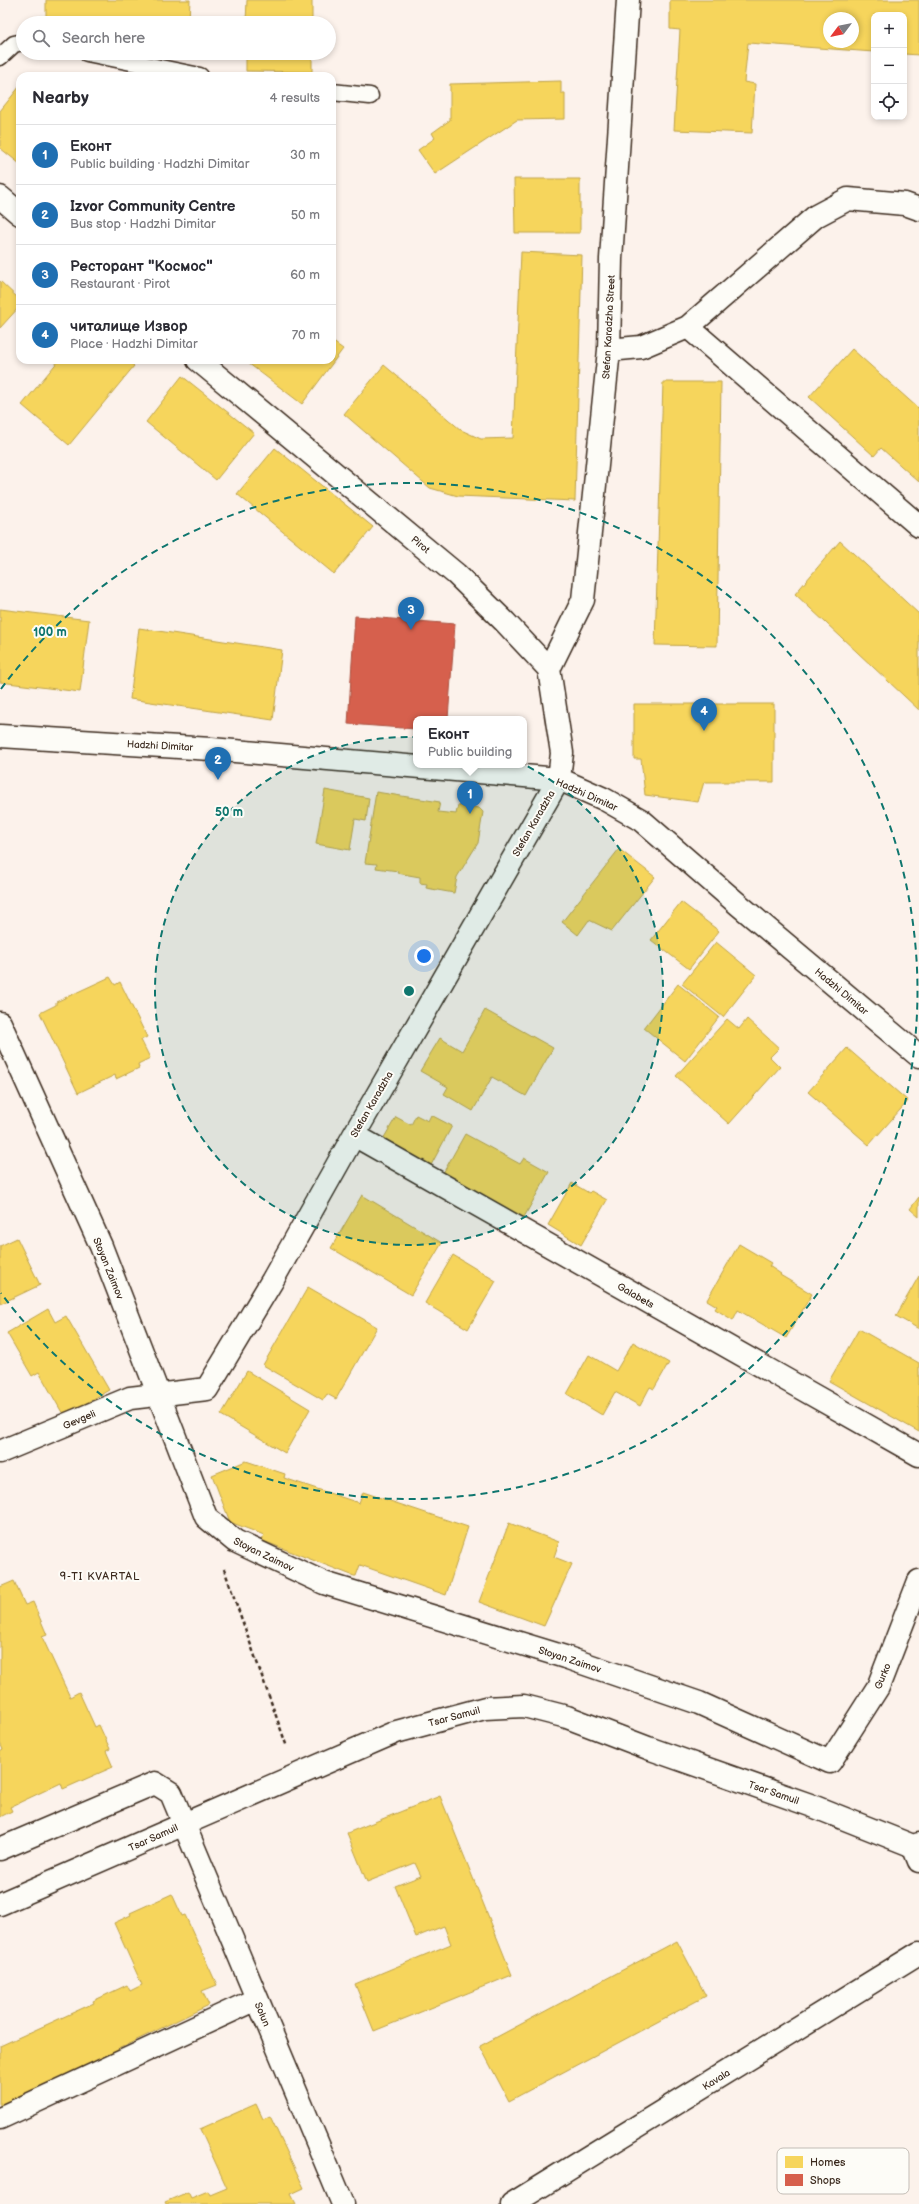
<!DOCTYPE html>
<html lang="en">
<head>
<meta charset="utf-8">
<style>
  body { margin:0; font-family:"Balsamiq Sans",sans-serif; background:#f7f7f7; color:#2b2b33 }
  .controls { position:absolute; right:12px; top:12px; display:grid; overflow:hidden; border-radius:8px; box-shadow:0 2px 6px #0003 }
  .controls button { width:36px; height:36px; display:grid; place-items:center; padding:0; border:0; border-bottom:1px solid #e1e1e2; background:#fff; color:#2b2b33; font:20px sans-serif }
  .compass { position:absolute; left:823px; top:12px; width:36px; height:36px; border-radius:50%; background:#fff; box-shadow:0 2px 6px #0003; rotate:238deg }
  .you { position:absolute; left:424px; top:956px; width:14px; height:14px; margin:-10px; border:3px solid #fff; border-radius:50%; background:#1a73e8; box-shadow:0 0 0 6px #1a73e833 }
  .badge { display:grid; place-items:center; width:26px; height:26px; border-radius:50%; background:#1f6fb2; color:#fff; font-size:13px; font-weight:700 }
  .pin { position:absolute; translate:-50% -33px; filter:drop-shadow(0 1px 2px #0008) }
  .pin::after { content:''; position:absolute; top:21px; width:14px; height:12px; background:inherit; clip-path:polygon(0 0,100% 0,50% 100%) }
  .popup { position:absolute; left:413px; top:716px; width:114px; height:52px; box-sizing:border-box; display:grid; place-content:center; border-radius:8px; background:#fff; filter:drop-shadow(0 1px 3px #0005); font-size:13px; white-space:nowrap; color:#7c7c81 }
  .popup b { font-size:15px; color:#2b2b33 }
  .popup::after { content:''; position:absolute; left:50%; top:100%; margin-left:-8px; border:8px solid transparent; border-top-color:#fff }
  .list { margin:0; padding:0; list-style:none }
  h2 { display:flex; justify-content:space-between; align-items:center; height:52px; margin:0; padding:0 16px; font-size:17px }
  h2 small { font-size:13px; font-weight:400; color:#7c7c81 }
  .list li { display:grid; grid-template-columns:26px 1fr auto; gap:12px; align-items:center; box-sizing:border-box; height:60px; padding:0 16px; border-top:1px solid #e1e1e2 }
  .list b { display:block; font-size:15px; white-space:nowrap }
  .list p { margin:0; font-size:13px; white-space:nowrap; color:#7c7c81 }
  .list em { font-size:13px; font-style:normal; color:#7c7c81 }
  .icon { flex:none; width:22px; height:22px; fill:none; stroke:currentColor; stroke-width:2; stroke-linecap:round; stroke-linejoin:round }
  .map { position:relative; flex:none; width:919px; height:2204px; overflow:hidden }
  .search { position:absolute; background:#fff; box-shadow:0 2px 6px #0003; left:16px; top:16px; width:320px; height:44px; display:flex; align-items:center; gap:10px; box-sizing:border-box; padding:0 14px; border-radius:22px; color:#7c7c81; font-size:15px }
  .panel { position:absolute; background:#fff; box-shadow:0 2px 6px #0003; left:16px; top:72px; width:320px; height:292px; border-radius:12px }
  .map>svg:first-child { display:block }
</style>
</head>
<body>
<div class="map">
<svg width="919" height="2204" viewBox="0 0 919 2204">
  <rect width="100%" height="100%" fill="#fcf2eb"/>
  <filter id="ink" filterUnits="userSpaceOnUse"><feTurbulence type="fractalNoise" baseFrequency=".025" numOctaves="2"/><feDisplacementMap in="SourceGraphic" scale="8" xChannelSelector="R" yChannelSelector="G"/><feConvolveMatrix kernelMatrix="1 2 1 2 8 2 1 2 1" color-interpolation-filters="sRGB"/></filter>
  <g filter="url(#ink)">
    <path fill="#f6d55c" stroke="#bea249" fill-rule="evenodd" d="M46,0H190L189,21L196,23H46Z
      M247,0H312V23H246Z
      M670,0H919V55L904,54V15H874V52L748,43L744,82L755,84L752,133L674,130L680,30L670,29ZM829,18H853V42H829Z
      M246,53H312V72L246,71Z
      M561,81V93H565V119L517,120L435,174L418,150L435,138L432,133L450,120V84Z
      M20,86V164L0,148V111Z
      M514,179H580V233H515Z
      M521,252L582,255L575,501L458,496L430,488L344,414L384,365L461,430L481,439L513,438Z
      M0,281L20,300V306L0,328Z
      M332,341L343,349L302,404L244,360H332Z
      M852,349L918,408L919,406V482L881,448L874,456L809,397Z
      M59,360H128L134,366L69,445L22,405Z
      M182,376L254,433L216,480L146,422Z
      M663,382H721L717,646L655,645Z
      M275,448L373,527L334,574L237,494Z
      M840,541L919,614V710L795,594Z
      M0,609L89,620L80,692L0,682Z
      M139,628L282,650L273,720L130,699Z
      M634,704H774V782H704L698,802L645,795L641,759H634Z
      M325,790L369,798L366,821L355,819L350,850L316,844Z
      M376,792L440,802L438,812L456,814L458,805L479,808L483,812L478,843L457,877L454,893L426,888L427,884L420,883V877L397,873L398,871L376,868L377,864L365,863Z
      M619,849L655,877L612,931L589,920L578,935L562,922Z
      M681,902L719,931L689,969L651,940Z
      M716,942L756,975L723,1017L682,984Z
      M110,977L115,985L120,982L147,1037L141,1040L150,1058L138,1064L139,1068L116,1079L115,1075L78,1093L40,1013L56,1005V1002Z
      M678,984L719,1017L685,1061L644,1028Z
      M485,1010L553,1048L526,1096L492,1077L473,1111L444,1094L448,1087L420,1071L440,1038L462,1051Z
      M727,1019L739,1029L747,1019L779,1048L770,1057L780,1067L729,1124L676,1076Z
      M847,1048L908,1101L869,1145L808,1092Z
      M416,1115L428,1121L431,1115L452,1126L430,1167L382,1141L396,1117L411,1125Z
      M465,1134L520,1164L524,1158L549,1172L523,1219L442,1175Z
      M572,1183L589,1193L591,1191L607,1200L581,1245L548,1225Z
      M362,1195L442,1243L411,1295L331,1248Z
      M919,1197V1217L910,1209Z
      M17,1238L40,1285L0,1304V1246Z
      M739,1244L771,1263L769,1266L781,1274L780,1275L812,1294L786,1338L738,1310L733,1320L715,1309L717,1306L707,1300Z
      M453,1255L496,1281L468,1329L425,1303Z
      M919,1276V1329L896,1316Z
      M308,1287L377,1327L336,1399L327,1394L323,1400L263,1365Z
      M48,1309L55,1322L66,1316L109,1390L64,1416L39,1372L32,1376L7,1333Z
      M859,1329L919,1363V1432L829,1381Z
      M633,1342L669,1363L654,1389L650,1387L640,1406L615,1392L602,1415L567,1394L589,1355L616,1371Z
      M247,1371L310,1409L285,1453L221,1415Z
      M246,1461L285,1474L284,1478L359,1503L363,1492L468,1527L446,1595L360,1565L356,1576H354L261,1540L264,1535L230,1522L212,1475Z
      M509,1523L559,1542L554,1557L572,1564L544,1626L479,1602Z
      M14,1581L25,1605L33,1602L47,1635L42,1637L70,1697L79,1692L95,1727L99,1725L110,1749L106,1751L113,1767L63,1789L61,1783L10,1807L12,1811L0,1817V1752L3,1750L0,1743V1587Z
      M440,1796L512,1975L374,2031L355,1984L451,1944L444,1926L416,1937L395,1886L421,1876L415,1863L367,1882L347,1833Z
      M172,1894L182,1916L185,1915L217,1985L202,1991L209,2005L118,2049L122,2057L0,2113V2046L94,2003L93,2001L127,1985L130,1991L142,1985L114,1923L131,1915L130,1913Z
      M677,1941L706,1996L509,2101L480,2046Z
      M256,2104L263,2119L270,2116L304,2188L291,2194L296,2204H166L165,2202L188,2192L191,2198L208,2191L210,2195L227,2188L200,2129Z"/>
    <path fill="#d6604d" stroke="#a8503f" d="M355,616L455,624L448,719H416V729L348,724Z"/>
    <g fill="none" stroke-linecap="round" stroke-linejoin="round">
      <g stroke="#3b2a1e" stroke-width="19">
        <path id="lane" d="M87,53L200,76
          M0,57L14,44L23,42
          M332,92L370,96"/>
      </g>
      <g stroke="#3b2a1e" stroke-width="25">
        <path id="street" d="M688,327L919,526
          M609,350L641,347L688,327L816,216L848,199L905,204L919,209
          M549,669L583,600L609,350L611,259L628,0
          M0,1023L101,1246L206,1517L235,1541L324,1583L565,1657L699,1703L830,1762L878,1687L919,1581
          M354,1135L919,1455
          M0,1452L130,1398L207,1389L272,1281L354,1135L559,779
          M913,1846L919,1861
          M0,1849L155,1783L171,1793L343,2204
          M0,2118L257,1999
          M512,2204L919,1953"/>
      </g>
      <g stroke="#3b2a1e" stroke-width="25">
        <path id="secondary" d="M0,197L20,214
          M198,360L456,574L505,622L549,669L562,753L559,779
          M0,736L211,749L559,779L604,799L641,820L739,905L919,1056
          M0,1904L396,1732L485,1708L524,1706L567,1717L648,1748L810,1805L913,1846L919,1844"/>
      </g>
      <path stroke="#3b2a1e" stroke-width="2.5" stroke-dasharray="4 3" stroke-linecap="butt" d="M224,1569L287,1747"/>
      <use href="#lane" stroke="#fdfcf7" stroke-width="16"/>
      <use href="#street" stroke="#fdfcf7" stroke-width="22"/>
      <use href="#secondary" stroke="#fdfcf7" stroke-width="22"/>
    </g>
  </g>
  <circle cx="409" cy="991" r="254" fill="#0f766e" fill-opacity=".12"/>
  <g fill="none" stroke="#0f766e" stroke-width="2" stroke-dasharray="7 5">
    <circle cx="409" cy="991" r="254"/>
    <path d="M1 689A508 508 0 1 1 1 1293"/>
  </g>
  <g text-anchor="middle" stroke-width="4" stroke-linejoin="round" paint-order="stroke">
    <g font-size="10" fill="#3b2a1e" stroke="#fdfcf7">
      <text transform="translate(608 327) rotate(-87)" y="4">Stefan Karadzha Street</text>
      <text transform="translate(421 544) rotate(40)" y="4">Pirot</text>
      <text transform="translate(160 745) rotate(3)" y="4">Hadzhi Dimitar</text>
      <text transform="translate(587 794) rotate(24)" y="4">Hadzhi Dimitar</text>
      <text transform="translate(533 823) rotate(-60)" y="4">Stefan Karadzha</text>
      <text transform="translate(842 991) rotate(40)" y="4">Hadzhi Dimitar</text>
      <text transform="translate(371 1104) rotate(-60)" y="4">Stefan Karadzha</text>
      <text transform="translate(109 1268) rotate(68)" y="4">Stoyan Zaimov</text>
      <text transform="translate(636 1295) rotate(30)" y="4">Galabets</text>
      <text transform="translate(79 1419) rotate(-23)" y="4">Gevgeli</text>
      <text transform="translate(264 1554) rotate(26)" y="4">Stoyan Zaimov</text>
      <text transform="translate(570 1659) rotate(18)" y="4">Stoyan Zaimov</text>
      <text transform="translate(882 1676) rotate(-67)" y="4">Gurko</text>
      <text transform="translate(454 1716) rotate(-15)" y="4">Tsar Samuil</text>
      <text transform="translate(774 1792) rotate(19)" y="4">Tsar Samuil</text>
      <text transform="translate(153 1837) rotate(-24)" y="4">Tsar Samuil</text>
      <text transform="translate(263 2014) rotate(67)" y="4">Solun</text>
      <text transform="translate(716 2079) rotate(-32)" y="4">Kavala</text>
    </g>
    <g font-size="11" letter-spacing="1" fill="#3b2a1e" stroke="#fdfcf7">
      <text x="100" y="1580">9-TI KVARTAL</text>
    </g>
  </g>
  <rect x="777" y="2148" width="132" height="46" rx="6" fill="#fdfcf7" stroke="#c3bdb6" stroke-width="1"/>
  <rect x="785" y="2156" width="18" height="12" fill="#f6d55c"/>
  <rect x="785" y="2174" width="18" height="12" fill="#d6604d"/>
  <g font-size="11" fill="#3b2a1e">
    <text x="810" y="2166">Homes</text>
    <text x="810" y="2184">Shops</text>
  </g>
  <circle cx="409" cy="991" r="6" fill="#0f766e" stroke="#fdfcf7" stroke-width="2"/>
  <g font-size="12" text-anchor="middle" font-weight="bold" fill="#0f766e" stroke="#fdfcf7" stroke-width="4" stroke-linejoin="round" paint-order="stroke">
    <text x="50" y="636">100 m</text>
    <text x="229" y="816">50 m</text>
  </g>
</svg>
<div class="controls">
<button>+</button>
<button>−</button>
<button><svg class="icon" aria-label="locate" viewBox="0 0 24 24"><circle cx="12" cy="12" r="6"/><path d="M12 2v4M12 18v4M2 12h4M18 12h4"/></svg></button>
</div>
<svg class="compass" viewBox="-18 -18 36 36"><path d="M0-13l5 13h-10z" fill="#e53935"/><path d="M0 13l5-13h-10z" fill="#7c7c81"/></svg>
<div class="you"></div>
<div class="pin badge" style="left:470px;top:814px">1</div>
<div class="popup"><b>Еконт</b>Public building</div>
<div class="pin badge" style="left:218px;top:780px">2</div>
<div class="pin badge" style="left:411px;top:630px">3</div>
<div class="pin badge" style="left:704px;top:731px">4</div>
<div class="search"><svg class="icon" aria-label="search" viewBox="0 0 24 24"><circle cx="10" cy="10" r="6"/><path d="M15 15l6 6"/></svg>Search here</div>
<section class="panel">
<h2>Nearby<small>4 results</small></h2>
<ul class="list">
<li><span class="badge">1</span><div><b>Еконт</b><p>Public building · Hadzhi Dimitar</p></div><em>30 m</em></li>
<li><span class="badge">2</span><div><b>Izvor Community Centre</b><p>Bus stop · Hadzhi Dimitar</p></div><em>50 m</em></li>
<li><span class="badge">3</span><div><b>Ресторант &quot;Космос&quot;</b><p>Restaurant · Pirot</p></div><em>60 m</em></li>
<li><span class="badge">4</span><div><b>читалище Извор</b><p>Place · Hadzhi Dimitar</p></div><em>70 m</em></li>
</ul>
</section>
</div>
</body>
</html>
